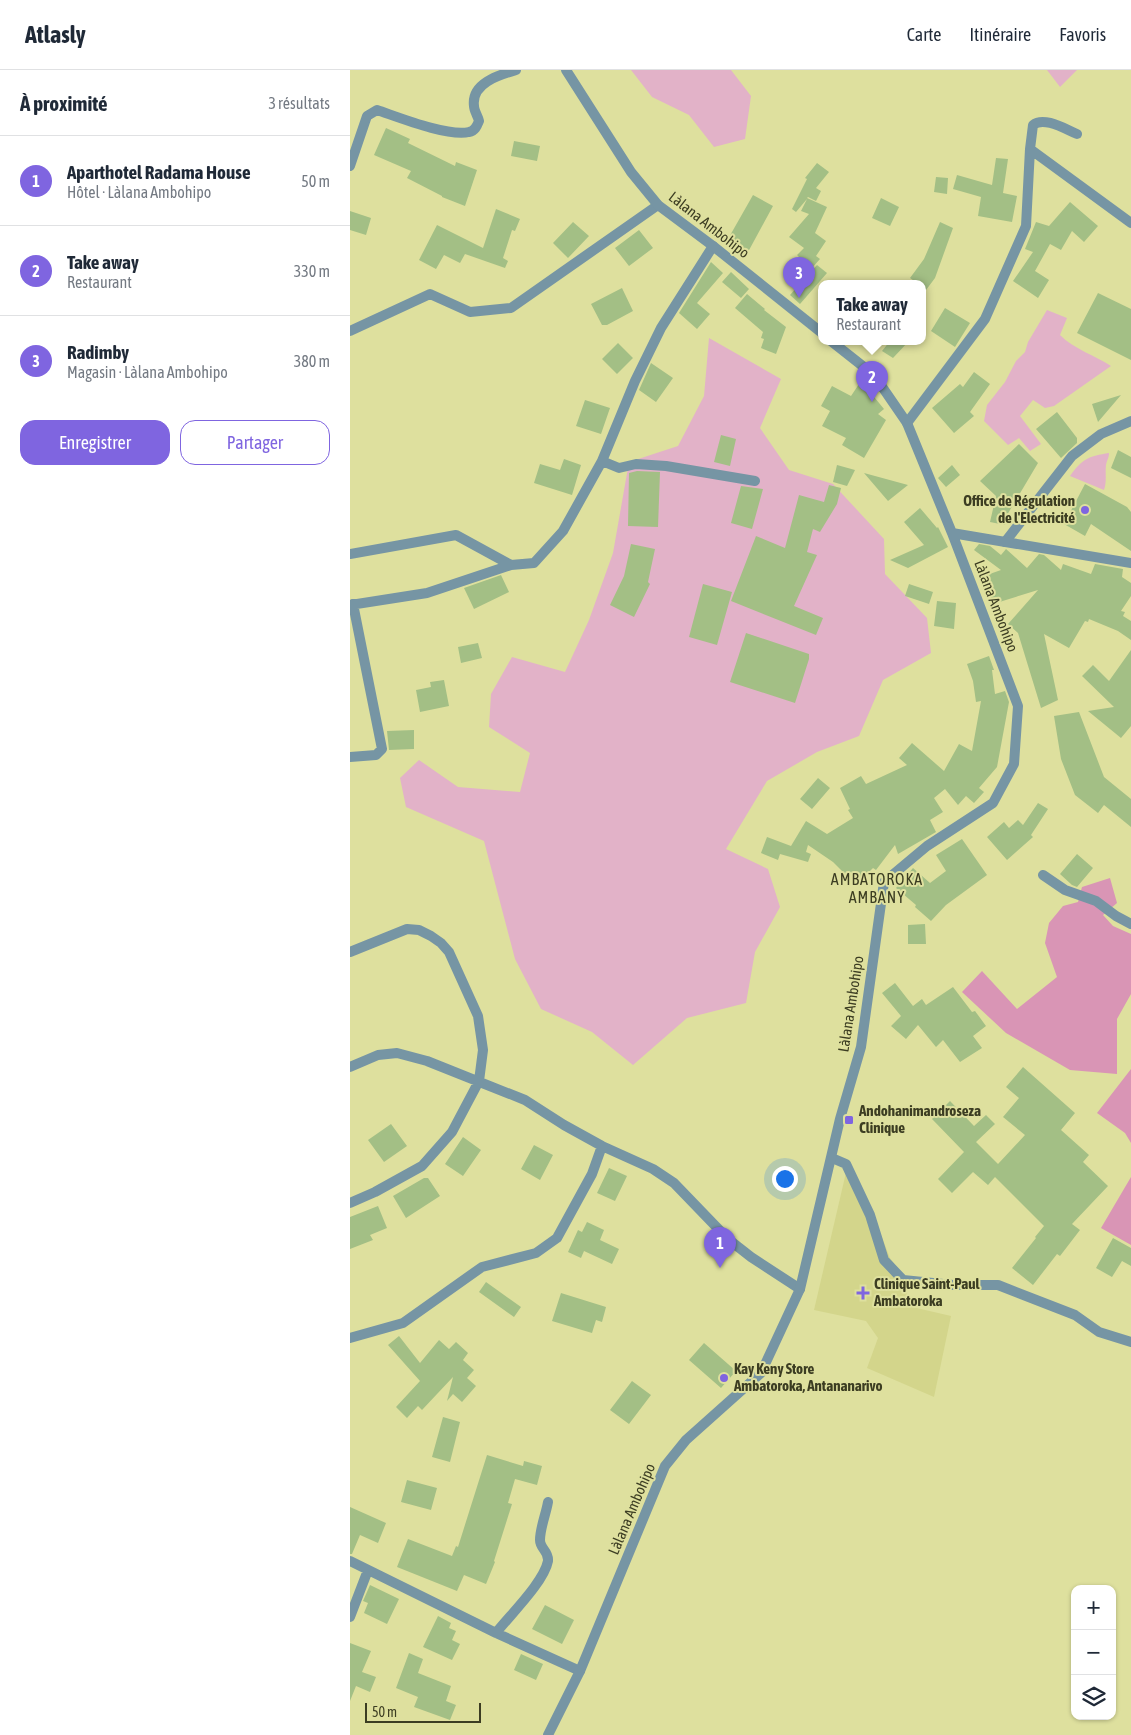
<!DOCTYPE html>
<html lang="fr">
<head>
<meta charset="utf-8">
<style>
  body { margin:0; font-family:"Asap Condensed",sans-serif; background:#f6f6f7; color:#1f2937 }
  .controls { position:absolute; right:15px; bottom:15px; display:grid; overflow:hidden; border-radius:10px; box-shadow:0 1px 4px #0004 }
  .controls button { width:45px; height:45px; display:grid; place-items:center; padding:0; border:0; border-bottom:1px solid #e0e1e3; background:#fff; color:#1f2937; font:25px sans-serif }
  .scale { position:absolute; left:15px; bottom:12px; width:116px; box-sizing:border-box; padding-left:5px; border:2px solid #3c3d22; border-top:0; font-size:14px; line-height:18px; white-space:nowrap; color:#3c3d22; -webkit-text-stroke:4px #dee09e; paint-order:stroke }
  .you { position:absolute; left:434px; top:1108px; width:18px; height:18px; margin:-12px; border:4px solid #fff; border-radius:50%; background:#1a73e8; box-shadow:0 0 0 8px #1a73e833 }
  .badge { display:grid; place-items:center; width:32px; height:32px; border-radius:50%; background:#7f65e0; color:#fff; font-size:16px; font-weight:700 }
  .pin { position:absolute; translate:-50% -41px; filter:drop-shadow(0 1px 2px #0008) }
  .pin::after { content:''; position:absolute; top:26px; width:18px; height:15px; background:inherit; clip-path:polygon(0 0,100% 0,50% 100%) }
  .popup { position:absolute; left:468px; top:210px; width:108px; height:65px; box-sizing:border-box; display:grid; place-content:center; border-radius:10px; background:#fff; filter:drop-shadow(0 1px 4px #0005); font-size:16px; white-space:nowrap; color:#747a83 }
  .popup b { font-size:19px; color:#1f2937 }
  .popup::after { content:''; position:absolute; left:50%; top:100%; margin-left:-10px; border:10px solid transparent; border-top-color:#fff }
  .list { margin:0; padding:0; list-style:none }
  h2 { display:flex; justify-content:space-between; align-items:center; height:65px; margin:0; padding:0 20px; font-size:21px }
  h2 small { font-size:16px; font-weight:400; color:#747a83 }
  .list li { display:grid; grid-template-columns:32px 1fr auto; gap:15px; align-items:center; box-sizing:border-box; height:90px; padding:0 20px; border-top:1px solid #e0e1e3 }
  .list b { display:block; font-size:19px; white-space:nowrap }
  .list p { margin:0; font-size:16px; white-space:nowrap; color:#747a83 }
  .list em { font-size:16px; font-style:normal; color:#747a83 }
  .actions { display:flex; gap:10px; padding:15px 20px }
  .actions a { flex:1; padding:11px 0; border:1px solid #7f65e0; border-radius:15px; text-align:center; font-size:18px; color:#7f65e0 }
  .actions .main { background:#7f65e0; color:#fff }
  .icon { flex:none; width:28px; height:28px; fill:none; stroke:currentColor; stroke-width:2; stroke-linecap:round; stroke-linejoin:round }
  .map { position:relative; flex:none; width:781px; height:1665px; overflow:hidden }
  header { display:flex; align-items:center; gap:30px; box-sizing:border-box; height:70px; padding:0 25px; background:#fff; border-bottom:1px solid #e0e1e3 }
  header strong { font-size:24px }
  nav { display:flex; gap:28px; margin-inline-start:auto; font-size:18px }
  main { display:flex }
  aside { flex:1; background:#fff }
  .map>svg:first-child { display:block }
</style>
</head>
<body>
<header>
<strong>Atlasly</strong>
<nav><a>Carte</a><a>Itinéraire</a><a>Favoris</a></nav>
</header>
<main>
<aside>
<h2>À proximité<small>3 résultats</small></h2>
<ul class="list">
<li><span class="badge">1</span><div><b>Aparthotel Radama House</b><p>Hôtel · Làlana Ambohipo</p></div><em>50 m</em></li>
<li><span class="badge">2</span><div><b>Take away</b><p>Restaurant</p></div><em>330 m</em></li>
<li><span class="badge">3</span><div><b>Radimby</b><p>Magasin · Làlana Ambohipo</p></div><em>380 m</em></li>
</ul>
<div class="actions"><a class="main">Enregistrer</a><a>Partager</a></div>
</aside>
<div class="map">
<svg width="781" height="1665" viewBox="0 0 781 1665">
  <rect width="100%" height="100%" fill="#dee09e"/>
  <path fill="#d3d58b" d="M498,1094L522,1142L540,1188L556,1210L558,1236L601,1246L584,1327L517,1298L528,1268L516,1251L464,1240Z"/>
  <path fill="#e2b2c8" d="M281,0H381L401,26L395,69L364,77L339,45L302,27Z
    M697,0H727L710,17Z
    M697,240L717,248L710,265C724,279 744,285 761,296L704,336L695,338L683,330L670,346L691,374L680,381L669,368L658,375L634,351L637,335L655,312L666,291L675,282L678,272Z
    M359,268L431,309L410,358L439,400L483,414L534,469L535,504L577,548L581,583L533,610L509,666L467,682L417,711L376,779L418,799L430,837L405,882L396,933L337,948L283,995L242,962L191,939L165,889L134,771L56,737L50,708L69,690L108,717L170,722L180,683L139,657L141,624L162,587L215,602L239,550L263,483L279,392L328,376L354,326Z
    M759,383C759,388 757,390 756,395C755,404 757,411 754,420L720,406C732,389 739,386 759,383Z"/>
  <path fill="#d995b5" d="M760,808L767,833L753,845L763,856L781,864V924L767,949V1004L720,1000L656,963L612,922L632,901L667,939L707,907L695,873L699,853L713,836L728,832L732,817Z
    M781,999V1073L775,1063L747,1043Z
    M781,1107V1175L751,1158Z"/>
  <path fill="#a3bf85" d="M36,58L60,69L58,73L105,96L106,92L127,100L115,136L92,127V126L57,108L61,101L24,85Z
    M164,71L190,76L187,91L161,86Z
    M646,88L658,89L653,123L667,126L662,152L628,146L631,127L603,119L607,105L642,115Z
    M467,93L479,102L466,118L471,121L466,131L458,127L457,128L477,137L465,163L476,171L466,186L470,189L461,199L447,185L454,178L439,167L459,144L451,141L457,129L446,142L442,139L457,109L455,108Z
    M586,107L598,108L597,124L584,122Z
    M403,125L423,136L398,182L378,169Z
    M531,128L549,137L540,156L522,148Z
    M720,132L748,156L734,172L722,161L711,180L700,174L685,201L699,210L688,228L663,211L683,182L675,179L686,152L699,156Z
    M146,139L170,149L165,161L162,160L153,188L158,191L155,198L115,184L110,193L94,185L86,199L69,190L87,155L133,178Z
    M0,141L21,148L16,165L0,160Z
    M223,152L239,166L218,188L203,173Z
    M590,152L603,158L585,208L576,220L572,217V213H567L560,208L574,189Z
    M289,160L303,178L279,196L265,178Z
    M361,192L373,203L347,233L360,244L347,259L329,243Z
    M467,195L477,203L450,234L440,225Z
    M381,202L399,219L391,228L372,212Z
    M272,218L283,241L257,255H252L241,234Z
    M748,223L781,239V290L727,263Z
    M397,224L415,239L414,240L436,257L426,284L411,278L414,269L411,268L413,262L385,238Z
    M595,238L620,253L605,277L581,261Z
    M540,271H559L543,288L532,281Z
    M268,273L283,288L267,304L252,289Z
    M301,293L323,308L306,332L289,320Z
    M624,302L640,314L620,342L624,346L604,363L582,338L610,314L613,317Z
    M511,311L534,339L528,344L536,350L514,388L492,375L496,368L472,356L480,341L471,336L482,316L501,326Z
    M771,325L748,352L742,334Z
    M235,330L260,338L251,364L226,356Z
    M707,342L727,368V373L711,388L686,359Z
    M371,365L386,369L380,396L364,392Z
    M669,374L688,393L657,445L655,455L640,452L646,426L630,411Z
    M768,380L781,387V408L761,398Z
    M214,389L231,395L222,425L184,413L190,394L210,400Z
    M487,395L505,400L497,416L483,412Z
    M602,395L610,405L596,417L588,408Z
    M287,401L310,402L308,457L278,456L279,403Z
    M514,403L558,415L538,431Z
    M735,414L777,437L781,442V481L741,454L735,466L714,454Z
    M479,415L491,418L487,434L470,462L463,459L457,482L467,485L444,536L473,548L466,565L381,531L406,466L435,478L449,425L474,432Z
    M391,416L413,419L402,459L381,453Z
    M570,438L587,458L588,457L598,477L558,498L540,490L574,475L554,452Z
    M281,474L305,479L298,512L300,514L284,547L260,535L274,506Z
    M629,474L640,476L651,485L656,479L677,498L689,484L694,485L711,500L713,494L741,504L745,494L773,499L772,507L781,513V526L771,541L775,542L773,546L781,551V570L768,561L739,549L738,552L735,551L719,578L694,564L708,630L691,638L668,563L658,554L688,520L643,534L634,506L651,500L624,480Z
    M151,505L159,522L124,539L114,518Z
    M353,514L382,522L367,575L339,567Z
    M559,514L583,522L579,534L555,526Z
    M587,531L606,533L604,559L584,556Z
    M396,563L459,584V589L445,633L380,612Z
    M128,573L132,588L111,593L108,577Z
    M781,580V656L771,668L738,641L764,637L732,606L743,595L759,611Z
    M639,586L644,600H642L645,624L655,621L659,632L647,697L629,718L634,722L624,733L616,726L608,735L595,719L584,728L593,742L580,750L586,762L548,784L545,775L526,800L523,798L506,815L483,792L458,775L456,782L461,784L458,792L430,784L428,790L411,783L417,767L441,776L456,751L477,764L503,748L498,740L500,739L490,718L511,706L516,714L557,695L549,688L562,673L594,701L609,674L622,681L631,631L626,632L623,611L617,594Z
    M94,610L99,636L70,642L66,620L81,617L80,612Z
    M729,642L754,707L781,729V757L754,735L748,743L725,725L711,689L704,646Z
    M64,660V679L39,680L37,661Z
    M468,708L480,718L462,739L450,729Z
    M688,733L698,739L681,765L683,767L657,790L637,767L654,752L659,758L668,750L673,755Z
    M612,769L637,805L596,835L581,851L565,837L566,835L546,818L563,798L580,813L596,801L586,785Z
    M727,784L743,798L727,817L722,815L710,804Z
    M575,854L576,874H558V855Z
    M545,913L563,936L572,929L576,935L603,917L622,942L625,941L636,956L623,966L632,978L610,992L593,970L586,977L568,955L556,969L541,956L551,946L532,923Z
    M673,997L725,1043L711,1060L739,1085L733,1092L758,1116L722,1154L730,1160L710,1186L707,1184L683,1215L662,1198L686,1168L685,1167L694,1156L645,1107L638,1115L623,1102L602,1123L588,1109L614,1082L582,1049L600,1031L624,1056L636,1045L645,1054L626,1072L648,1094L675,1065L653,1047L669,1028L656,1017Z
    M41,1054L57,1076L34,1092L18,1070Z
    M113,1067L131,1080L113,1106L95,1094Z
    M184,1075L203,1085L190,1110L171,1099Z
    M259,1098L277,1106L265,1131L247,1123Z
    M74,1108H78L90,1126L56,1148L43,1126Z
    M28,1136L37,1158L20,1165L23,1170L0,1179V1147Z
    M237,1152L254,1160L250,1170L269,1179L262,1194L234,1181L231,1188L218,1182L228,1160L232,1162Z
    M763,1168L781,1178V1196L772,1191L762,1207L746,1198Z
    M136,1212L171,1237L164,1247L129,1222Z
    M211,1223L256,1237L252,1252L246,1250L242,1263L202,1251Z
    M49,1266L70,1293L89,1270L99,1279L106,1272L118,1283L113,1290L124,1300L117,1308L126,1316L112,1332L103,1324L97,1331L103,1307L72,1340L68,1336L57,1348L46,1337L70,1311L38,1275Z
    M354,1273L386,1301L371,1318L339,1290Z
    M282,1311L301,1325L279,1354L260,1340Z
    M93,1347L110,1352L100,1392L82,1387Z
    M137,1385L173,1396L174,1391L192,1396L187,1415L165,1409L158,1433L162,1434L144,1491L145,1492L136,1514L114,1505L107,1521L47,1497L58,1469L102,1486L106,1476L108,1477Z
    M57,1410L87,1418L81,1440L51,1432Z
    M0,1437L36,1453L28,1473L10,1465L2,1484H0Z
    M20,1515L49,1529L37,1554L14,1543L18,1533L13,1531Z
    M195,1535L224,1550L212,1574L182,1559Z
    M88,1546L101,1553L99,1558L106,1561L102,1570L110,1574L102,1590L73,1577Z
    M0,1573L21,1581L12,1602L26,1607L20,1622L6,1616L0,1631Z
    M59,1583L73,1589L68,1603L101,1616L96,1631L106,1635L100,1650L64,1637L68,1627L46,1618Z
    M171,1584L193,1594L186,1610L164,1600Z"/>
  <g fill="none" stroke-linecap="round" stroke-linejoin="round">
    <path stroke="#7695a4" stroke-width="10" d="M680,79L781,153
      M0,96L17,46L27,40C48,47 98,67 119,62C125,61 127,56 129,51C128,46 124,41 124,36C121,13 149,5 166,0
      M0,261L80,224L120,242L161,238L308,135
      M557,353L635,249L676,156L680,79L683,55C694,46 715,59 727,64
      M252,391L269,398L286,394L316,396L405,411
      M655,472L722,386L751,364L781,351
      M0,484L106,465L161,495
      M0,535L77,523L161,495L184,493L213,461L252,391L285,311L311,258L363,176
      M0,687L26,685L32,679L3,534
      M693,805L715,820L746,831L766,846L781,854
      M0,882L57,859L69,860L81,866L91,873L99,882L128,946L133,980L129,1011L102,1062L72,1096L25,1122L0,1133
      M0,997L28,985L47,983L77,991L175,1030L214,1055L252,1076L303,1099L324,1113L378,1169L401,1187L450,1219
      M482,1088L496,1094L520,1145L534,1190L553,1210L603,1215H648L725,1245L749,1262L781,1272
      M0,1268L53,1253L132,1197L186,1183L207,1168L242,1104L252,1076
      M0,1491L146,1563L230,1601
      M0,1547L18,1500
      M146,1563C160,1545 194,1512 198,1491C199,1481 190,1479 190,1470C190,1458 196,1444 198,1432"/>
    <path stroke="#7695a4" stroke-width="10" d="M216,0L281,102L308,135L363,176L472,263
      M602,463L781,493
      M198,1665L230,1601L315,1396L336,1370L411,1303L450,1219L490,1049L511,977L534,812L577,776L643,733L664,694L668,636L602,463L557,353L524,305L481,271"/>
  </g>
  <g fill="#7f65e0" stroke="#dee09e" stroke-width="2">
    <circle cx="735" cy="440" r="5"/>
    <rect x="494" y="1045" width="10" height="10" rx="2.5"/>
    <path d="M510.5 1215.5h5v5h5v5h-5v5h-5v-5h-5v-5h5z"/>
    <circle cx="374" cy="1308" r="5"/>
  </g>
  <g text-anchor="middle" stroke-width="4" stroke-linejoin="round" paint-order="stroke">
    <g font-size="15" fill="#3c3d22" stroke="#dee09e">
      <text transform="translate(359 155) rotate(38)" y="5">Làlana Ambohipo</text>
      <text transform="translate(646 536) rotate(69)" y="5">Làlana Ambohipo</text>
      <text transform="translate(501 934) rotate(-81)" y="5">Làlana Ambohipo</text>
      <text transform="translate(282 1439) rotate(-67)" y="5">Làlana Ambohipo</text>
    </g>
    <g font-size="15" font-weight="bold" fill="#3c3d22" stroke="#dee09e" text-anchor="start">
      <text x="725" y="436" text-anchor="end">Office de Régulation<tspan x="725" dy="17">de l'Electricité</tspan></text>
      <text x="509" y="1046">Andohanimandroseza<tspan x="509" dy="17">Clinique</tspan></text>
      <text x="524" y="1219">Clinique Saint-Paul<tspan x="524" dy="17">Ambatoroka</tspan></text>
      <text x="384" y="1304">Kay Keny Store<tspan x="384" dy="17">Ambatoroka, Antananarivo</tspan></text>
    </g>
    <g font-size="16" letter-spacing="1" fill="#3c3d22" stroke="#dee09e">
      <text x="527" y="815">AMBATOROKA<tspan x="527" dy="18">AMBANY</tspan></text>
    </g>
  </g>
</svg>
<div class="controls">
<button>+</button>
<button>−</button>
<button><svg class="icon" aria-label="layers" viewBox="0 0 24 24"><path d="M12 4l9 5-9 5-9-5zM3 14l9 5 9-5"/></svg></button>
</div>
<div class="scale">50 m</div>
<div class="you"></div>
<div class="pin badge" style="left:370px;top:1198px">1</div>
<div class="pin badge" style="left:522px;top:332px">2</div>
<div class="popup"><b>Take away</b>Restaurant</div>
<div class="pin badge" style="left:449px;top:228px">3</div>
</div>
</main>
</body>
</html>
